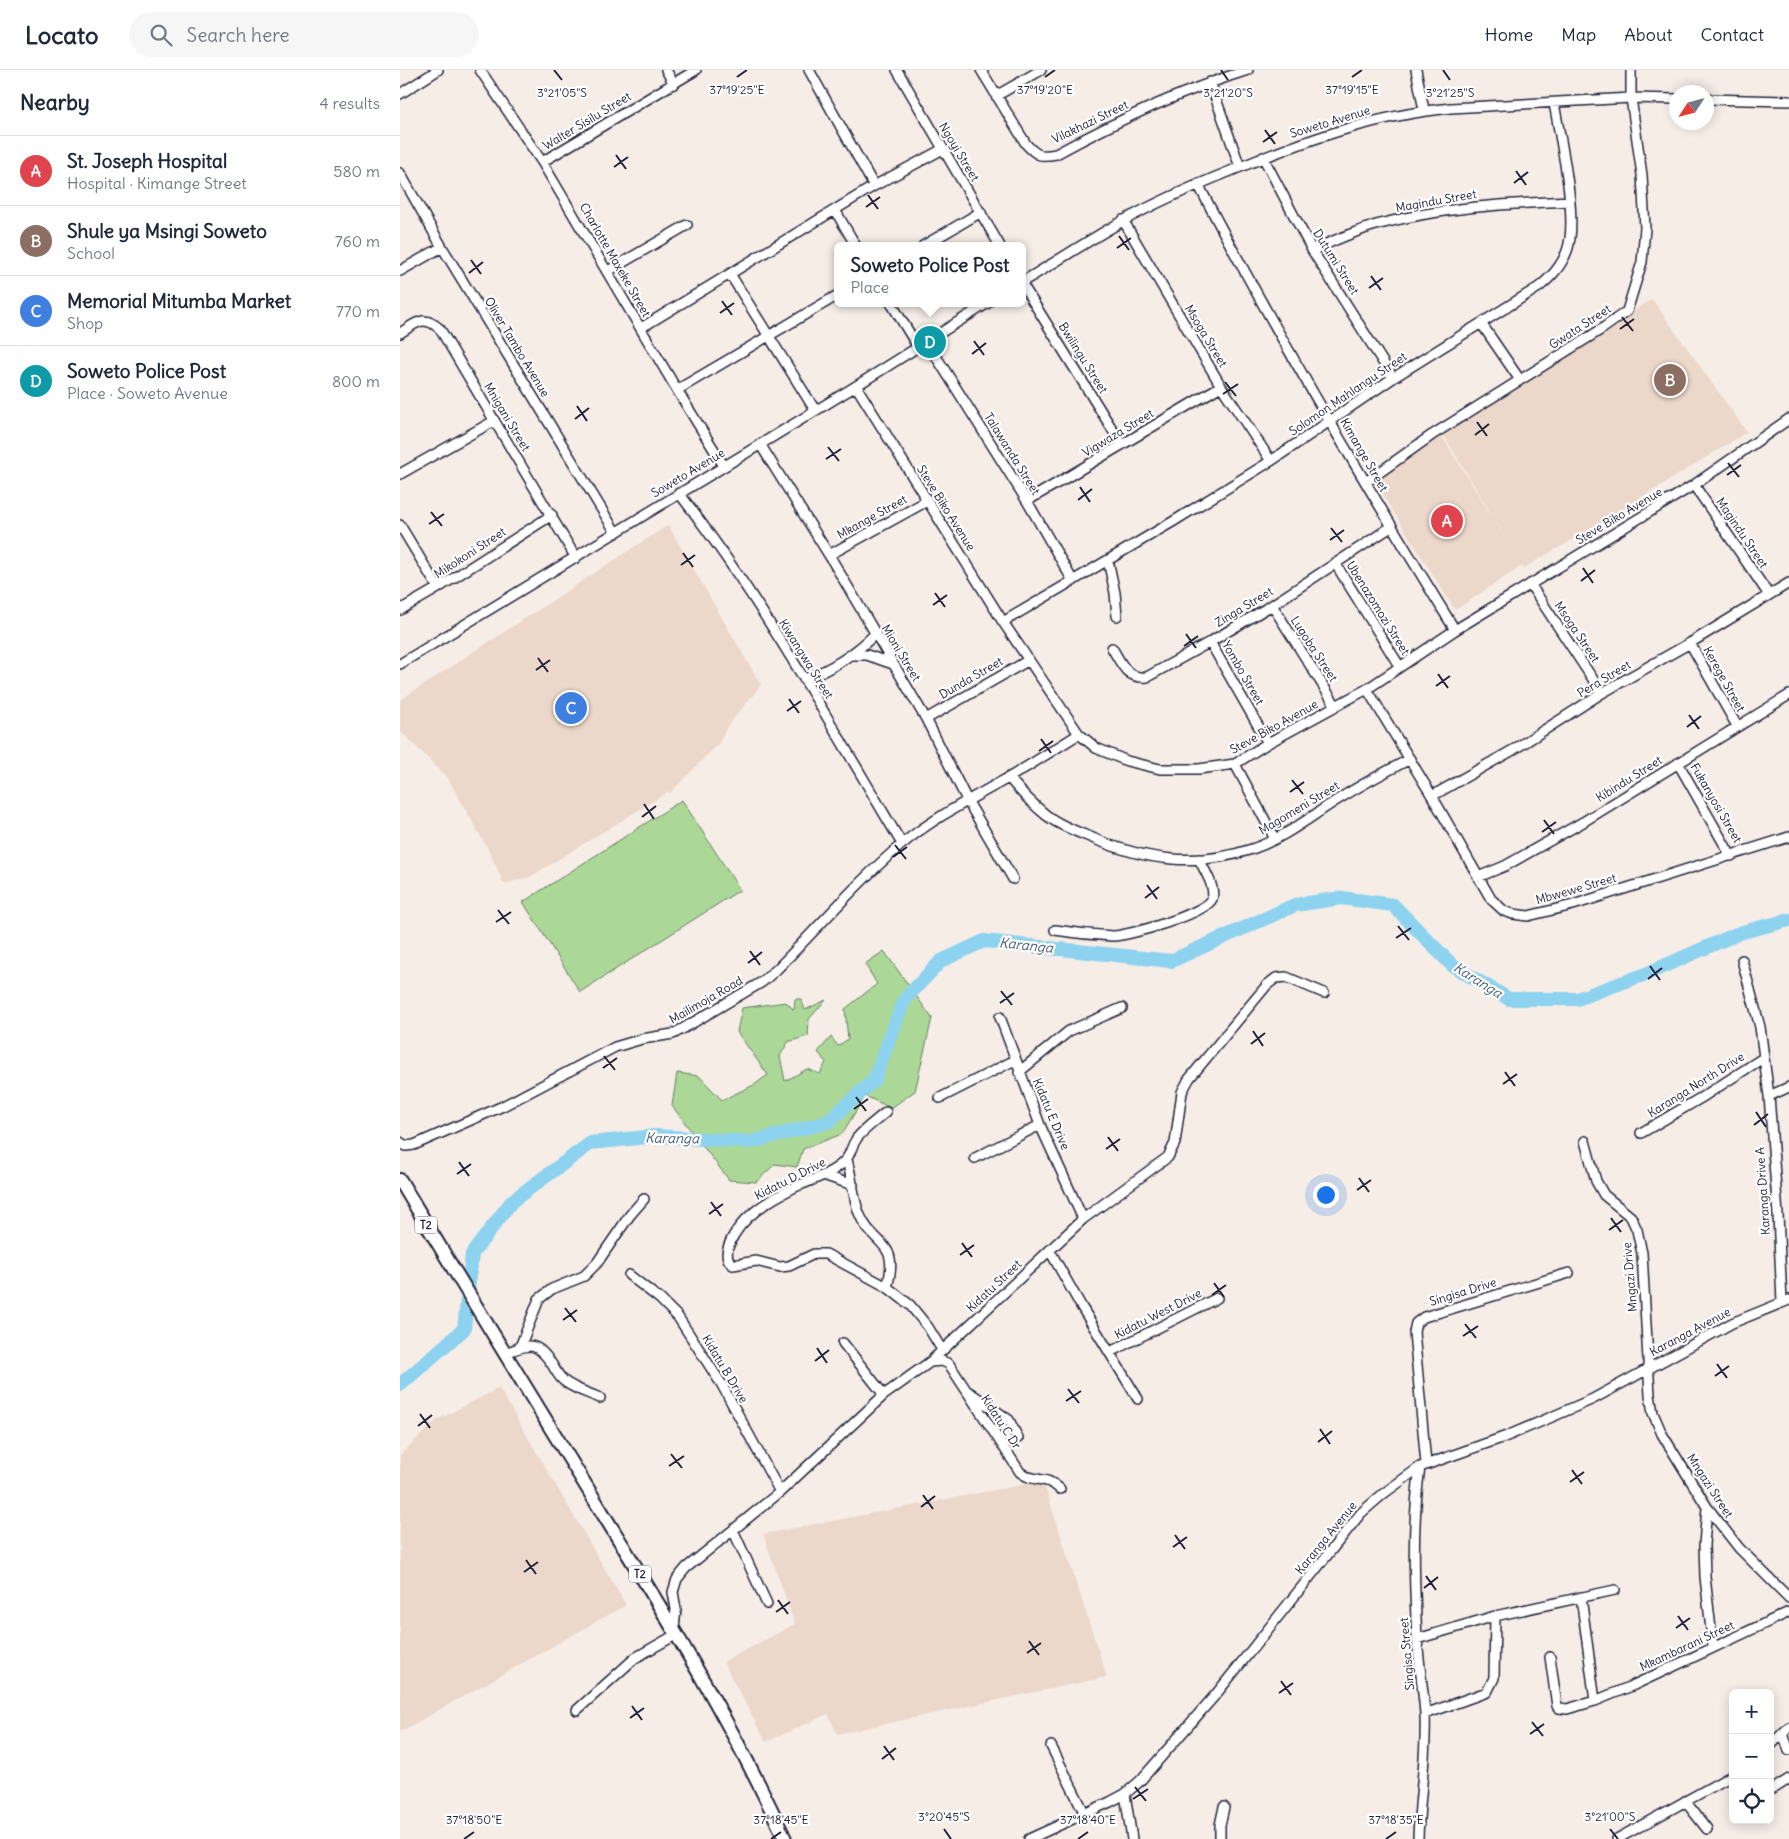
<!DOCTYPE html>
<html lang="en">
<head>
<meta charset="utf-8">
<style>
  body { margin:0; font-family:Delius,sans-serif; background:#f6f6f7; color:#1f2937 }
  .controls { position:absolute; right:15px; bottom:15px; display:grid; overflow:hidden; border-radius:8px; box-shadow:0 2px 12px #0003 }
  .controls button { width:45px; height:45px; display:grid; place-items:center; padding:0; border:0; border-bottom:1px solid #e0e1e3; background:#fff; color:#1f2937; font:25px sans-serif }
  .compass { position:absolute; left:1269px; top:15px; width:45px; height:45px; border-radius:50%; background:#fff; box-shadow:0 2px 12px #0003; rotate:234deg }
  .you { position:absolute; left:925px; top:1124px; width:18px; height:18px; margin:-12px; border:4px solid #fff; border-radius:50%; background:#1a73e8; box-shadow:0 0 0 8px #1a73e833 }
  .badge { display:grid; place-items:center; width:32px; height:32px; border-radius:50%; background:#0b8043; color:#fff; font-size:16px; font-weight:700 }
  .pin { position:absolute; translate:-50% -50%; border:2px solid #fff; box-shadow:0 1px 5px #0006 }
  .popup { position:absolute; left:434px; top:172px; width:192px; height:65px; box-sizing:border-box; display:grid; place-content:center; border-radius:8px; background:#fff; filter:drop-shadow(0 1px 4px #0005); font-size:16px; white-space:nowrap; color:#747a83 }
  .popup b { font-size:19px; color:#1f2937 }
  .popup::after { content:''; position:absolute; left:50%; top:100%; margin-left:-10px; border:10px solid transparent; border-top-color:#fff }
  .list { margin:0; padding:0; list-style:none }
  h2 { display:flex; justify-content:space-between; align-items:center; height:65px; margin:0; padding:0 20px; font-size:21px }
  h2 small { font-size:16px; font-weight:400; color:#747a83 }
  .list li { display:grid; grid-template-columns:32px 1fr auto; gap:15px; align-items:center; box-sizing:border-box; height:70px; padding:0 20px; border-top:1px solid #e0e1e3 }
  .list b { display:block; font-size:19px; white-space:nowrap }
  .list p { margin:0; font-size:16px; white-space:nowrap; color:#747a83 }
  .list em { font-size:16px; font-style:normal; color:#747a83 }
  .icon { flex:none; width:28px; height:28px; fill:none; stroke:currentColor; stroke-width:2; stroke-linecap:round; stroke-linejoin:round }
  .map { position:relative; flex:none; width:1389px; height:1769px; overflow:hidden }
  header { display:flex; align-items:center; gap:30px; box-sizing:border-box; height:70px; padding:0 25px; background:#fff; border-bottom:1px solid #e0e1e3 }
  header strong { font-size:24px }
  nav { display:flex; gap:28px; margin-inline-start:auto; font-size:18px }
  .search { width:350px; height:45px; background:#f6f6f7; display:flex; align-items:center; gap:12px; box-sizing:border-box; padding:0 18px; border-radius:28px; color:#747a83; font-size:19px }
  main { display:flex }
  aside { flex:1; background:#fff }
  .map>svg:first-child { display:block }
</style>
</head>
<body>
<header>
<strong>Locato</strong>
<div class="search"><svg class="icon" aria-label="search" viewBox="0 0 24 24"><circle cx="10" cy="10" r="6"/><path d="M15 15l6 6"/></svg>Search here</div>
<nav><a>Home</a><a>Map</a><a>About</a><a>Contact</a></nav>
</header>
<main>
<aside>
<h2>Nearby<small>4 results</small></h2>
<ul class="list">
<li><span class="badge" style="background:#e0444e">A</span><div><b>St. Joseph Hospital</b><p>Hospital · Kimange Street</p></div><em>580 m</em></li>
<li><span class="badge" style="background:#8d6e63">B</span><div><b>Shule ya Msingi Soweto</b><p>School</p></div><em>760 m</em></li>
<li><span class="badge" style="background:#3f7fe0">C</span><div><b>Memorial Mitumba Market</b><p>Shop</p></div><em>770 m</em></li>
<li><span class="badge" style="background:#0f9aa8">D</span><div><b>Soweto Police Post</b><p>Place · Soweto Avenue</p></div><em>800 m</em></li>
</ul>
</aside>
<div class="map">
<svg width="1389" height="1769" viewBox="0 0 1389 1769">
  <rect width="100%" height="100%" fill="#f6ede7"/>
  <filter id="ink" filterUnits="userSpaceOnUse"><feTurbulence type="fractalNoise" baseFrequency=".02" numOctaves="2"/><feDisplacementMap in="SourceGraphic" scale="10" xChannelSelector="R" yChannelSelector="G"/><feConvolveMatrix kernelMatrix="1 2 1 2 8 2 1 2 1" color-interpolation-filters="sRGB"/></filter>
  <g filter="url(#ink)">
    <path fill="#ecd8ca" d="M1252,229L1347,362L1191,459L1124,498L1122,496L1055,540L971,406L988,390L1038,360L1111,477L1043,364Z
      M268,455L361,615L327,657L319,673L270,723L268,722L130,807L104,814L89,781L47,707L0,661V630Z
      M99,1318L226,1535L0,1662V1385L37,1350Z
      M643,1411L707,1607L437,1664L428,1644L366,1672L323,1592L395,1554L363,1464Z"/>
    <path fill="#abd896" stroke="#667d68" d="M282,730L340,820L180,922L123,832Z
      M484,881L532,948L515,1021L491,1038L465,1026L442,1064L403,1079L397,1097L375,1094L356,1112L329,1110L272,1036L277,1003L299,1006L322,1030L354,1015L368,1005L337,962L342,938L386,932L394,940L395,929H401L405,940L426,930L409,949L408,966L388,972L380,986L385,1011L407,999L420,1004L426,992L418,982L431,967L438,976L448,969L445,939L477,914L465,894Z"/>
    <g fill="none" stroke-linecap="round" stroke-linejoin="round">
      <path stroke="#8dd2ef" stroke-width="14" d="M0,1315L64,1259L72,1184L112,1131L191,1073L256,1066L351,1072L428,1052L474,1010L504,930L541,891L584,871L771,891L895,835L942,828L993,835L1053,896L1109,929H1177L1246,904L1339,863L1389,850"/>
      <g stroke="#22223b" stroke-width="12">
        <path id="minor" d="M80,0L142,92L277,320L324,396
          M266,0L274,14
          M409,0L474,116
          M497,0L600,176
          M581,0L626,74C637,86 640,87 656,84C718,50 781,21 848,0
          M1016,0L1024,40
          M810,12L840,97
          M0,24L38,0
          M596,26L641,0
          M1306,29L1389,31
          M863,87L912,180L993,308
          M142,92L296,0
          M0,103L42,177L216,463
          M798,114C877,266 965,414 1055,560
          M435,140L456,176
          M723,150L821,316L871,391
          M523,176L581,142
          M912,180C934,171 957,160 980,154C1044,137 1104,134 1170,131
          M0,201L42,177
          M208,201L287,155
          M330,204L415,340
          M622,212C656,192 689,170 723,151C758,131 796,115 833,100C903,71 976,45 1051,38L1231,28L1276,29
          M622,214L722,375
          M491,233L518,277
          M1081,253L1120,310
          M241,258L474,116L543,79
          M0,263C17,253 23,244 40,259L176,488
          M527,272L627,431L673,511
          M456,316L603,552L679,664L696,678L727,691L760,699H799L835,694L868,673L967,619L1055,560L1294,415L1389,349
          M277,320L438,225
          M360,374L429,485L526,649L567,730L613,809
          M0,404L94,351
          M966,412L1032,365L1202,259L1227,241L1242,192L1245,158L1242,105L1231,28V0
          M1294,415L1369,525
          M279,423C364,533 431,655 502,774
          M627,431L821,316
          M0,455L38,518
          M429,485L527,431
          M708,490L715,523L717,546
          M935,493L1000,597
          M1130,514L1202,623
          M872,535L936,636
          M0,540L38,518L152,445
          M603,552L774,451L871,391L993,308L1139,217C1151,207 1161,197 1167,181C1179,150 1160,68 1154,33
          M810,572L868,673
          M1290,573L1337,656
          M712,578C722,594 726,609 747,607L810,572L872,535L991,457
          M452,585H467L493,594
          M0,594L456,316L588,233
          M405,609C432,599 455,584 475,564
          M967,619L1032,726L1091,829L1104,841L1113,844L1128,846L1173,835L1389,767
          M526,649L629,590
          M1278,693L1331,786
          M835,694L875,769
          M609,708C620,721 632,734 646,745C659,755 675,761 690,767C743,790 796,798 852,779C883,769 910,747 937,730C961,715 985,702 1010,689
          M1032,726L1113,680L1202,623L1290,573L1389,513
          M1078,807L1105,796L1183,752L1389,625
          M655,860C674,863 693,865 713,866C729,866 807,843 812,829C816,817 804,800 799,789
          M1342,890L1360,957L1369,1026L1378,1145L1382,1232
          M600,947L640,1055L683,1149
          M619,1002L669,961L722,938
          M1369,1026L1389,1017
          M540,1028L615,990
          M486,1042C477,1050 465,1058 457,1068C449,1079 452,1087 439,1096C426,1106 412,1110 397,1116C371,1129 340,1146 329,1175C326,1183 326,1190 333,1195L356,1191L380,1197L389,1196L414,1184H426L487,1217L510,1235L528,1257L542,1280
          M1241,1063L1304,1026L1363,988
          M1185,1071L1196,1111L1204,1125L1231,1147L1237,1160L1242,1183L1250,1325L1253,1343L1262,1364L1307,1437L1339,1478L1389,1528
          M0,1072L6,1076L14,1075L103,1036L215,977L242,969L273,964L284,958L362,912L377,899C418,858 456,813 501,775C533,748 571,729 608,708C632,694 655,679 679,664
          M575,1088L640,1055
          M447,1090C452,1107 453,1127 459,1143C472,1177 501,1169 487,1217
          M426,1106L453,1115
          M650,1181L681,1236L738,1329
          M229,1205L260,1229L278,1247L322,1315L380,1422
          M443,1273L484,1325
          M120,1277L139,1229L152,1219L184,1206L197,1193L230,1145L244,1129
          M710,1282L817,1228
          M105,1283C130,1273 137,1271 153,1296C156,1301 159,1307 164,1311C174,1319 188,1323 200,1328
          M530,1292L542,1291L549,1294L620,1402C635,1414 644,1404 660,1419
          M569,1322L609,1350L618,1368
          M1026,1394L1014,1262L1016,1253L1024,1247L1169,1203
          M1307,1437L1304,1475L1305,1507L1313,1577
          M333,1460L367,1534
          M1181,1527L1195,1631
          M274,1558L276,1539L273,1522L277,1509L286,1498L380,1422L484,1325L530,1292L683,1149L768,1087L775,1073L782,1022L789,1009L867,915L876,908L886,907L924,923
          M1017,1569L1095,1546L1215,1520
          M1150,1587L1157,1636L1159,1638L1167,1639L1195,1631L1234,1615L1389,1542
          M177,1640L235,1588L277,1564
          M1025,1644L1087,1622L1094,1608L1095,1546
          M1383,1664L1389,1680
          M651,1676L685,1744
          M1370,1676L1389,1657
          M1373,1719L1389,1709
          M725,1724L732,1769
          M1285,1731L1307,1759
          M629,1769L710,1732L725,1724L740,1711L817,1623L961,1443L983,1424L1020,1397L1107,1366L1154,1346L1193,1329L1332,1253L1389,1230
          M820,1769V1755L824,1737
          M1018,1769C1019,1727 1027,1686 1025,1644C1023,1618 1019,1593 1017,1568C1014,1511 1012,1453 1020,1397
          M1217,1769L1333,1705"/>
      </g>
      <g stroke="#22223b" stroke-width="16">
        <path id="highway" d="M0,1110C67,1223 137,1335 205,1447C270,1552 334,1657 385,1769"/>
      </g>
      <use href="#minor" stroke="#fff" stroke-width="9"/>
      <use href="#highway" stroke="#fff" stroke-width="12"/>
    </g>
  </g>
  <path fill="none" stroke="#22223b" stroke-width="2" d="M154,0L162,10M821,0L828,10M1043,0L1050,10M337,7L347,0M645,7L655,0M952,7L962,0M865,60L875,74M863,72L877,62M216,85L226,99M214,97L228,87M1116,101L1126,115M1114,113L1128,102M468,125L478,139M466,137L480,127M719,166L729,180M717,178L731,168M71,190L81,204M69,203L83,192M971,206L981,220M969,218L983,208M322,231L332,245M320,243L334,233M1222,247L1233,261M1220,259L1234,249M574,271L584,285M572,284L586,273M825,312L836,326M823,324L838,314M177,336L187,351M175,349L189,338M1077,352L1087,366M1075,365L1089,354M428,377L439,391M426,389L441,379M1328,393L1339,407M1327,405L1341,395M680,417L690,432M678,430L692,419M31,442L42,456M29,454L44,444M931,458L942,472M930,470L944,460M283,483L293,497M281,495L295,485M1183,498L1193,513M1181,511L1195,500M535,523L545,537M533,535L547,525M786,564L796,578M784,576L798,566M138,588L148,602M136,600L150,590M1038,604L1048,618M1036,616L1050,606M389,629L399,643M387,641L401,631M1289,645L1299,659M1287,657L1301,646M641,669L651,683M639,681L653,671M892,710L903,724M890,722L904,712M244,734L254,749M242,747L256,736M1144,750L1154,764M1142,762L1156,752M495,775L506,789M493,787L507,777M747,815L757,829M745,828L759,817M98,840L109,854M96,852L111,842M998,856L1009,870M996,868L1011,858M350,881L360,895M348,893L362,882M1250,896L1260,910M1248,909L1262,898M601,921L612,935M600,933L614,923M853,961L863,976M851,974L865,963M204,986L215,1000M203,998L217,988M1105,1002L1115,1016M1103,1014L1117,1004M456,1027L466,1041M454,1039L468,1029M1356,1042L1366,1057M1354,1055L1368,1044M708,1067L718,1081M706,1079L720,1069M59,1092L69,1106M57,1104L71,1094M959,1108L969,1122M957,1120L971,1110M311,1132L321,1146M309,1144L323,1134M1211,1148L1221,1162M1209,1160L1223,1150M562,1173L572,1187M560,1185L574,1175M814,1213L824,1227M812,1225L826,1215M165,1238L176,1252M163,1250L177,1240M1065,1254L1076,1268M1063,1266L1078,1256M417,1278L427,1293M415,1291L429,1280M1317,1294L1327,1308M1315,1306L1329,1296M668,1319L679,1333M666,1331L681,1321M20,1344L30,1358M18,1356L32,1345M920,1359L930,1374M918,1372L932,1361M271,1384L282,1398M269,1396L284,1386M1172,1400L1182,1414M1170,1412L1184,1402M523,1425L533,1439M521,1437L535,1426M775,1465L785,1479M773,1477L787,1467M126,1490L136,1504M124,1502L138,1492M1026,1506L1036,1520M1024,1518L1038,1507M378,1530L388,1544M376,1542L390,1532M1278,1546L1288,1560M1276,1558L1290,1548M629,1571L639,1585M627,1583L641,1573M881,1611L891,1625M879,1623L893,1613M232,1636L242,1650M230,1648L244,1638M1132,1652L1143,1666M1130,1664L1144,1654M484,1676L494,1690M482,1689L496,1678M735,1717L746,1731M733,1729L748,1719M544,1759L551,1769M1210,1759L1218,1769M64,1769L74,1762M371,1769L381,1762M678,1769L688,1762M986,1769L996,1762"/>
  <g text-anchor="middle" stroke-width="4.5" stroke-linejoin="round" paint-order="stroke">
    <g fill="#fff" stroke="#646476" stroke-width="1">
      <rect x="15" y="1146.5" width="22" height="17" rx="4"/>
      <rect x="229" y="1495.5" width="22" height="17" rx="4"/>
    </g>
    <g font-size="11" font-weight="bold" fill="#22223b">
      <text x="26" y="1159">T2</text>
      <text x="240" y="1508">T2</text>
    </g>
    <g font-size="12" fill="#22223b" stroke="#fff">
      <text transform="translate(187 51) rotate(-31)" y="4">Walter Sisilu Street</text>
      <text transform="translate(690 52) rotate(-26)" y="4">Vilakhazi Street</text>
      <text transform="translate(930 52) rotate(-17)" y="4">Soweto Avenue</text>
      <text transform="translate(559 82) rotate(59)" y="4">Ngoyi Street</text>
      <text transform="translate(1036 131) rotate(-10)" y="4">Magindu Street</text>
      <text transform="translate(215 190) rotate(60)" y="4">Charlotte Maxeke Street</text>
      <text transform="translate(936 192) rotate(58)" y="4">Dutumi Street</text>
      <text transform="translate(1180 257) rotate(-33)" y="4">Gwata Street</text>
      <text transform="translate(806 266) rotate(59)" y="4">Msoga Street</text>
      <text transform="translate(117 277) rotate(59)" y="4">Oliver Tambo Avenue</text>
      <text transform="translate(683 288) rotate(58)" y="4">Bwilingu Street</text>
      <text transform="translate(948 324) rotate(-34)" y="4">Solomon Mahlangu Street</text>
      <text transform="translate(107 347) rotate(59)" y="4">Mnigani Street</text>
      <text transform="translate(718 363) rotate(-31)" y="4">Vigwaza Street</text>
      <text transform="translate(612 384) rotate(58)" y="4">Talawanda Street</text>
      <text transform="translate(964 385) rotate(60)" y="4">Kimange Street</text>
      <text transform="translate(288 403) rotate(-31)" y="4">Soweto Avenue</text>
      <text transform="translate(546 438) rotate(58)" y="4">Steve Biko Avenue</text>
      <text transform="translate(1219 446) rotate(-31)" y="4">Steve Biko Avenue</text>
      <text transform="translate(472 447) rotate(-29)" y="4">Mkange Street</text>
      <text transform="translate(1342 463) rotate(56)" y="4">Magindu Street</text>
      <text transform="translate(70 483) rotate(-33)" y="4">Mikokoni Street</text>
      <text transform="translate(844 537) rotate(-31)" y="4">Zinga Street</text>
      <text transform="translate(978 538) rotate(58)" y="4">Ubenazomozi Street</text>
      <text transform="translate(1177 562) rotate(56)" y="4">Msoga Street</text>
      <text transform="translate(914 579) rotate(57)" y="4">Lugoba Street</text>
      <text transform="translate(501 583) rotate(59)" y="4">Mioni Street</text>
      <text transform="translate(406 589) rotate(58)" y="4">Kiwangwa Street</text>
      <text transform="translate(843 603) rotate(60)" y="4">Yombo Street</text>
      <text transform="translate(571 608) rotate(-30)" y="4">Dunda Street</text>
      <text transform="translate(1204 609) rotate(-31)" y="4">Pera Street</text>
      <text transform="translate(1324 609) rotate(61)" y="4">Kerege Street</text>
      <text transform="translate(874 657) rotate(-29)" y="4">Steve Biko Avenue</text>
      <text transform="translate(1229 709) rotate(-32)" y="4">Kibindu Street</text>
      <text transform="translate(1316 733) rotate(60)" y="4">Fukanyosi Street</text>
      <text transform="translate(899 738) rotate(-31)" y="4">Magomeni Street</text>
      <text transform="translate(1176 819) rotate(-16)" y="4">Mbwewe Street</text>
      <text transform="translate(306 930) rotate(-30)" y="4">Mailimoja Road</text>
      <text transform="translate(1296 1015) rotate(-32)" y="4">Karanga North Drive</text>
      <text transform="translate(651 1044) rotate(67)" y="4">Kidatu E Drive</text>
      <text transform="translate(390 1109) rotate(-27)" y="4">Kidatu D Drive</text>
      <text transform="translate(1363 1121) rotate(-94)" y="4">Karanga Drive A</text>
      <text transform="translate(1230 1207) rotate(-95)" y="4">Mngazi Drive</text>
      <text transform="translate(594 1216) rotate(-43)" y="4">Kidatu Street</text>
      <text transform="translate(1063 1222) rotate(-17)" y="4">Singisa Drive</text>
      <text transform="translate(758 1244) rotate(-27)" y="4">Kidatu West Drive</text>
      <text transform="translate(1290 1262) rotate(-28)" y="4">Karanga Avenue</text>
      <text transform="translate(325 1299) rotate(59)" y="4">Kidatu B Drive</text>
      <text transform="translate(601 1352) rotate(57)" y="4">Kidatu C Dr</text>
      <text transform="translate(1310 1416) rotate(57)" y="4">Mngazi Street</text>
      <text transform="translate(926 1468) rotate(-51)" y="4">Karanga Avenue</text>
      <text transform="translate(1287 1576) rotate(-25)" y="4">Mkambarani Street</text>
      <text transform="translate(1007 1584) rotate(-95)" y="4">Singisa Street</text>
    </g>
    <g font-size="14" font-style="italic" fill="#47607a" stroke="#fff">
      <text transform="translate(626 875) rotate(6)" y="5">Karanga</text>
      <text transform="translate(1078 910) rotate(32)" y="5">Karanga</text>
      <text transform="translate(272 1068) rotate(1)" y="5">Karanga</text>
    </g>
  </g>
  <g font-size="12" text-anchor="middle" fill="#22223b" stroke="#fff" stroke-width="4.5" stroke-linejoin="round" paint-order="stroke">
    <text x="337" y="24">37°19'25"E</text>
    <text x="645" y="24">37°19'20"E</text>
    <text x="952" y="24">37°19'15"E</text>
    <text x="162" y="27">3°21'05"S</text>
    <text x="828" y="27">3°21'20"S</text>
    <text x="1050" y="27">3°21'25"S</text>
    <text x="544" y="1751">3°20'45"S</text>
    <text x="1210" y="1751">3°21'00"S</text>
    <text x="74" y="1754">37°18'50"E</text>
    <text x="381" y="1754">37°18'45"E</text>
    <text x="688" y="1754">37°18'40"E</text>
    <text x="996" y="1754">37°18'35"E</text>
  </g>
</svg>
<div class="controls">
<button>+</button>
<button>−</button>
<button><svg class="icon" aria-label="locate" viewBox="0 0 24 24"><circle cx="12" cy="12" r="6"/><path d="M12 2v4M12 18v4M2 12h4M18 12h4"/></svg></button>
</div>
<svg class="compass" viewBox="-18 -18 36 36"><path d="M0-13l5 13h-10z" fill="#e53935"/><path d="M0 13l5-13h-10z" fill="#747a83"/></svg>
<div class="you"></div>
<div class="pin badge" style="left:1047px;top:451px;background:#e0444e">A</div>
<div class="pin badge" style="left:1270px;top:310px;background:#8d6e63">B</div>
<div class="pin badge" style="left:171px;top:638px;background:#3f7fe0">C</div>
<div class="pin badge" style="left:530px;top:272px;background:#0f9aa8">D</div>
<div class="popup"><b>Soweto Police Post</b>Place</div>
</div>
</main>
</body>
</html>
